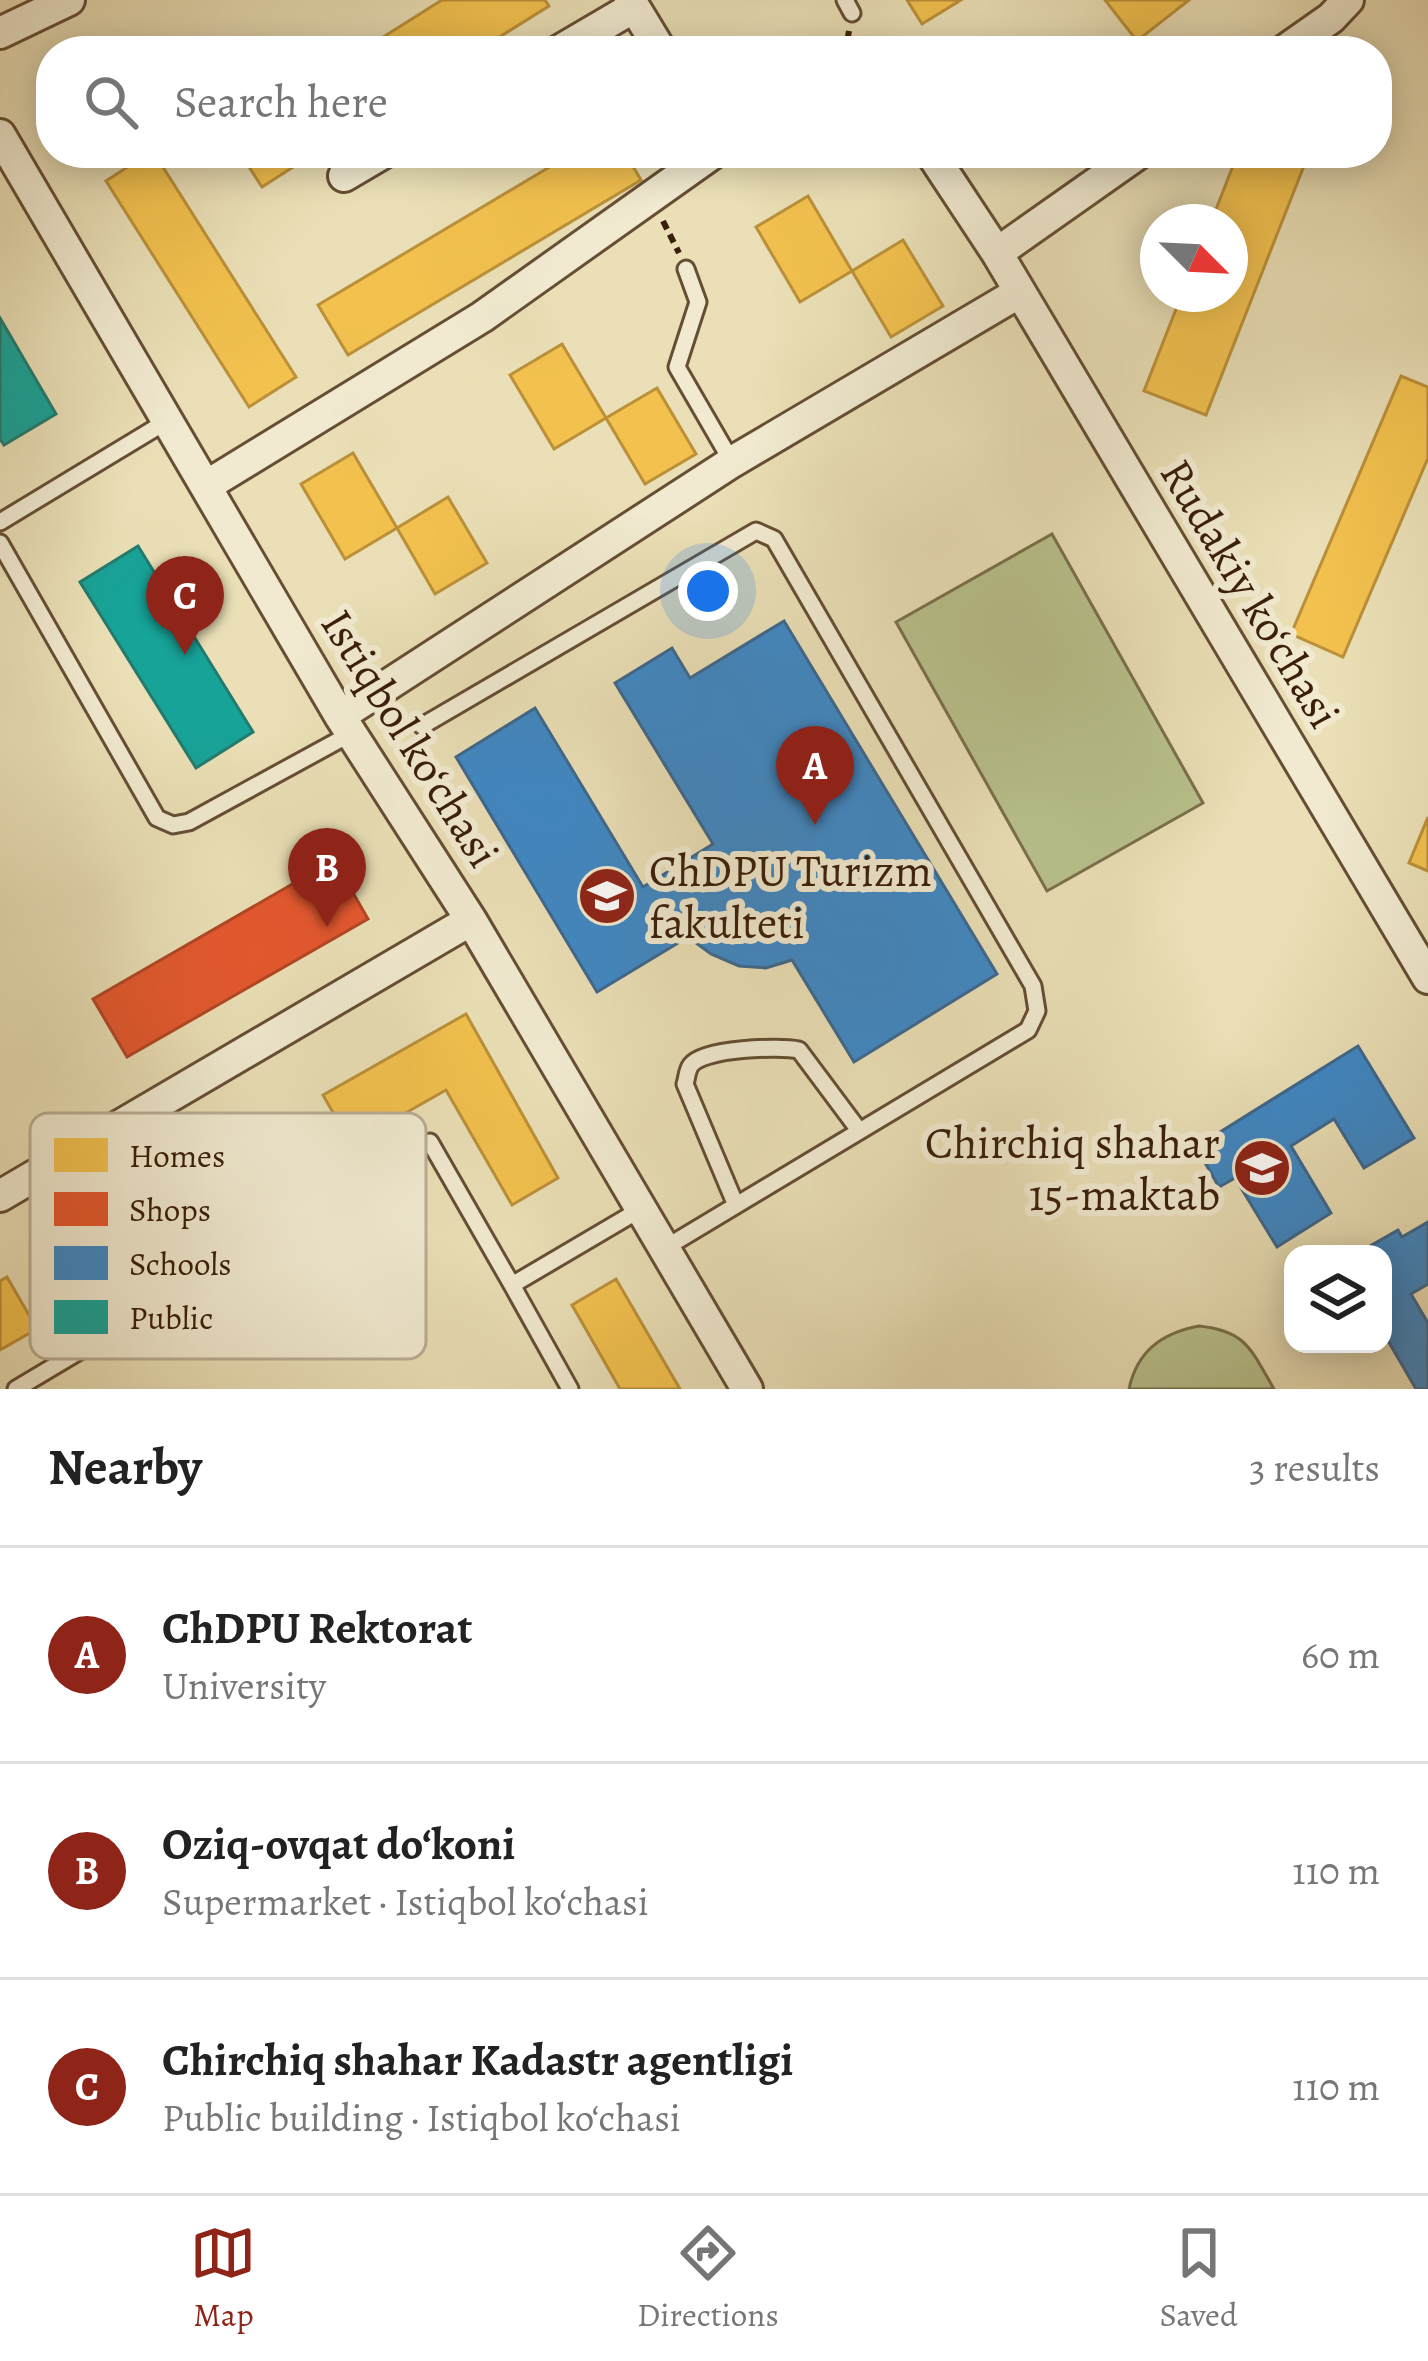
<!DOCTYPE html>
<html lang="en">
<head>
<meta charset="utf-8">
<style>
  body { margin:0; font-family:Alegreya,serif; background:#f2f2f2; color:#222 }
  .controls { position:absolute; right:36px; bottom:36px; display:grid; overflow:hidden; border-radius:24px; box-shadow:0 6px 30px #0003 }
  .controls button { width:108px; height:108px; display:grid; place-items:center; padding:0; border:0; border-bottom:3px solid #e0e0e0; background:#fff; color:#222; font:60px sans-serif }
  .compass { position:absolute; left:1140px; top:204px; width:108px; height:108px; border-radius:50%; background:#fff; box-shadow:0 6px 30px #0003; rotate:114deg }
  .you { position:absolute; left:708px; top:591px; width:42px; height:42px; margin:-30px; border:9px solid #fff; border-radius:50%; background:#1a73e8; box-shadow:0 0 0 18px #1a73e833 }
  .badge { display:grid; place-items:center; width:78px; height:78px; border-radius:50%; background:#8f2418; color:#fff; font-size:39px; font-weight:700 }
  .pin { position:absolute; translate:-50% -99px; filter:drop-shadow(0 3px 6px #0008) }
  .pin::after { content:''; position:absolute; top:63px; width:42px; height:36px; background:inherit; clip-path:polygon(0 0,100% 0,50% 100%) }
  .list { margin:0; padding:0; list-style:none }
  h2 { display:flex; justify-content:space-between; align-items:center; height:156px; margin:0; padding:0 48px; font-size:51px }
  h2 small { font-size:39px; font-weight:400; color:#767676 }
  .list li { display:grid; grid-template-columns:78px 1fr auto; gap:36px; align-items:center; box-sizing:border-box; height:216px; padding:0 48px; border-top:3px solid #e0e0e0 }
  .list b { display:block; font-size:45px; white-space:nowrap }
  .list p { margin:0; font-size:39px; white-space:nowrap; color:#767676 }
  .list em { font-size:39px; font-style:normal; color:#767676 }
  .icon { flex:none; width:66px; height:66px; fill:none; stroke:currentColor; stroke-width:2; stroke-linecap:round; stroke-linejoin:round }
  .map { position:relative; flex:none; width:1428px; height:1389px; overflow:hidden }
  .search { position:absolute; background:#fff; box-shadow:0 6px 30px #0003; left:36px; right:36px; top:36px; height:132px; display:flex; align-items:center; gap:30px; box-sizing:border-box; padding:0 42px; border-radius:48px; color:#767676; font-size:45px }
  .sheet { height:804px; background:#fff }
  nav { display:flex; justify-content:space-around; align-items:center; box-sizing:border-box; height:168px; border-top:3px solid #e0e0e0; background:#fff; font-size:33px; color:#767676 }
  nav a { display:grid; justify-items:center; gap:6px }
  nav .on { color:#8f2418 }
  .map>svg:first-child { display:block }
</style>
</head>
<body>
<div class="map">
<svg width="1428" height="1389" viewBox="0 0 1428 1389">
  <rect width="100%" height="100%" fill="#eadfb6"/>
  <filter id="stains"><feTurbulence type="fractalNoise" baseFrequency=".00167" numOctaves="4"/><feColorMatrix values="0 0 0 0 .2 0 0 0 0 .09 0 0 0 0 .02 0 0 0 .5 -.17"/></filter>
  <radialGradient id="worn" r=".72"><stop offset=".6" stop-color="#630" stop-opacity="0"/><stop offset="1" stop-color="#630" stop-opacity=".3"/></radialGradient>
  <path fill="#b8c18d" stroke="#79704b" stroke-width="3" d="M1052,534L1203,803L1047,891L896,622Z
    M1199,1326C1247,1331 1251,1350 1274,1389H1129C1137,1351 1162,1333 1199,1326Z"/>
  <path fill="#f2c14e" stroke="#bb9039" stroke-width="3" d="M442,0H545L549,6L477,51H361Z
    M907,0H961L922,24Z
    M1105,0H1189L1137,41Z
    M149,153H154L296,377L249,407L106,181Z
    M240,153H315L262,187Z
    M573,153H625L641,180L348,355L318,305Z
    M1238,153H1309L1206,415L1144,391L1182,294H1230V222H1211Z
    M808,196L852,271L800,302L756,227Z
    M903,240L943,306L891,337L852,271Z
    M562,344L606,418L554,449L510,375Z
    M1401,376L1428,387V458L1343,657L1291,634Z
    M657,388L696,454L645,484L606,418Z
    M353,453L397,528L345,559L301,484Z
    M448,497L487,563L435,594L397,528Z
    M1428,817V871L1409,863Z
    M466,1014L558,1178L512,1205L446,1090L351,1144L323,1095Z
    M7,1277L37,1329L0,1350V1281Z
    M616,1279L680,1389H620L572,1305Z"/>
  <path fill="#e4572e" stroke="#b14623" stroke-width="3" d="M334,860L368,919L127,1057L93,999Z"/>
  <path fill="#3f88c5" stroke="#3e688d" stroke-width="3" d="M784,621L997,974L854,1062L792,960L766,968L739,966L711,954L688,937L597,992L456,757L535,708L643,887L713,844L615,683L672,648L690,678Z
    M1358,1046L1414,1138L1364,1168L1334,1119L1291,1146L1331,1213L1277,1247L1235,1178L1219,1187L1196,1147Z
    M1428,1222V1284L1411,1294L1428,1323V1389H1416L1383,1332V1254H1356L1398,1230L1402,1237Z"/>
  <path fill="#17a398" stroke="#227b6d" stroke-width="3" d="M0,318L56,414L4,445L0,439Z
    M138,546L253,732L196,768L80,582Z"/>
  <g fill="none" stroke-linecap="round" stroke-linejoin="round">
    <g stroke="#664e34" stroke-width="21">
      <path id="service" d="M845,0L852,13
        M686,269L698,302L677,367L732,462
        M0,522L167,421
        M0,543L157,818L173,825L189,822L352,733
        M422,726L756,531L774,539L1033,986L1037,1011L1028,1030L665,1248
        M735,1203L685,1084C687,1078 687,1070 691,1065C704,1048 779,1046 799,1050L858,1129
        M16,1389L430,1142L512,1285
        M570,1389L512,1285L641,1209"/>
    </g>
    <g stroke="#664e34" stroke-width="36">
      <path id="minor" d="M630,0L661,51
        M0,33L69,0
        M559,51L634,7
        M1284,51L1331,18L1348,0
        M0,135L340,716L471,920L747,1389
        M931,153L997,253L1428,978
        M344,176L383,153
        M997,253L1139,153
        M206,486L482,317L713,153
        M340,716L732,462L1020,292
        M0,1196L471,920"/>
    </g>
    <path stroke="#3a1e09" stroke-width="6" stroke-dasharray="9 6" stroke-linecap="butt" d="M845,51L849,31
      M663,221L679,253"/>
    <use href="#service" stroke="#f1ead0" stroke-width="15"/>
    <use href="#minor" stroke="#f1ead0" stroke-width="30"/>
  </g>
  <defs>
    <g id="university-disc" transform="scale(3)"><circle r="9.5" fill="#8f2418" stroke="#f1ead0"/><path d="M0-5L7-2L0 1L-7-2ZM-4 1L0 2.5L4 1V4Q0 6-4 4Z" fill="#fff"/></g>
    <g id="school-disc" transform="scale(3)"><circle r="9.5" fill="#8f2418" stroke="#f1ead0"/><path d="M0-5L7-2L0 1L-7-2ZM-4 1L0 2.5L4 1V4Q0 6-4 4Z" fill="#fff"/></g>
  </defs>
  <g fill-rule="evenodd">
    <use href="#university-disc" x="607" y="896"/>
    <use href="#school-disc" x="1262" y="1168"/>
  </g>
  <g text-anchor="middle" stroke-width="12" stroke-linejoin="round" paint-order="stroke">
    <g font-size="45" fill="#3a1e09" stroke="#f1ead0">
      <text transform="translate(1251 593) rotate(59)" y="16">Rudakiy ko‘chasi</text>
      <text transform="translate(411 738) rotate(58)" y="16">Istiqbol ko‘chasi</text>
    </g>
    <g font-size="45" fill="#3a1e09" stroke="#f1ead0" text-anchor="start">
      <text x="649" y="886">ChDPU Turizm<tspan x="649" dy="52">fakulteti</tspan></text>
      <text x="1220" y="1158" text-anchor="end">Chirchiq shahar<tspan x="1220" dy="52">15-maktab</tspan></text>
    </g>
  </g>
  <rect x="30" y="1113" width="396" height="246" rx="18" fill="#f1ead0" stroke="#baad94" stroke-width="3"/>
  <rect x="54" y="1138" width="54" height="34" fill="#f2c14e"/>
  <rect x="54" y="1192" width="54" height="34" fill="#e4572e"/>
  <rect x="54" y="1246" width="54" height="34" fill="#3f88c5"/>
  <rect x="54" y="1300" width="54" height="34" fill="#17a398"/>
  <g font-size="33" fill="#3a1e09">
    <text x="129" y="1167">Homes</text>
    <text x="129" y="1221">Shops</text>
    <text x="129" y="1275">Schools</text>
    <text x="129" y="1329">Public</text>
  </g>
  <rect width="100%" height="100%" filter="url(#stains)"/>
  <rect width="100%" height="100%" fill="url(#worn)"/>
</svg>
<div class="controls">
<button><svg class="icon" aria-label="layers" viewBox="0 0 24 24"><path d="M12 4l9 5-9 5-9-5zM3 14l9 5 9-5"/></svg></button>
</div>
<svg class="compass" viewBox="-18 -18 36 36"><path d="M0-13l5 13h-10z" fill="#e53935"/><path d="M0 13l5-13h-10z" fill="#767676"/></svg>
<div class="you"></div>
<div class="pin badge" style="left:815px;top:825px">A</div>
<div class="pin badge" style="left:327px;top:927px">B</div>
<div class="pin badge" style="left:185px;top:655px">C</div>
<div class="search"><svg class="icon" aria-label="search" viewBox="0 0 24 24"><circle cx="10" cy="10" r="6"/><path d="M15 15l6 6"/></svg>Search here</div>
</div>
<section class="sheet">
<h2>Nearby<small>3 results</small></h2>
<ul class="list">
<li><span class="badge">A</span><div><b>ChDPU Rektorat</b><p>University</p></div><em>60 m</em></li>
<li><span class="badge">B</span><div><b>Oziq-ovqat do‘koni</b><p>Supermarket · Istiqbol ko‘chasi</p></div><em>110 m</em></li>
<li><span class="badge">C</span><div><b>Chirchiq shahar Kadastr agentligi</b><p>Public building · Istiqbol ko‘chasi</p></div><em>110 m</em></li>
</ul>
</section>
<nav>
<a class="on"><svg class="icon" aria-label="map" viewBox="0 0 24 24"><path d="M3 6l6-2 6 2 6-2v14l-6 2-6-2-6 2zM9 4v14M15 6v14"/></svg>Map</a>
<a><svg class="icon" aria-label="directions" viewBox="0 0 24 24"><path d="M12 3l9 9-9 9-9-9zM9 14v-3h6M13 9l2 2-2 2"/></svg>Directions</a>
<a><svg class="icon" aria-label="saved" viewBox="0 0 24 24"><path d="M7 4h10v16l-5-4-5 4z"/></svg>Saved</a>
</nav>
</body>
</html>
